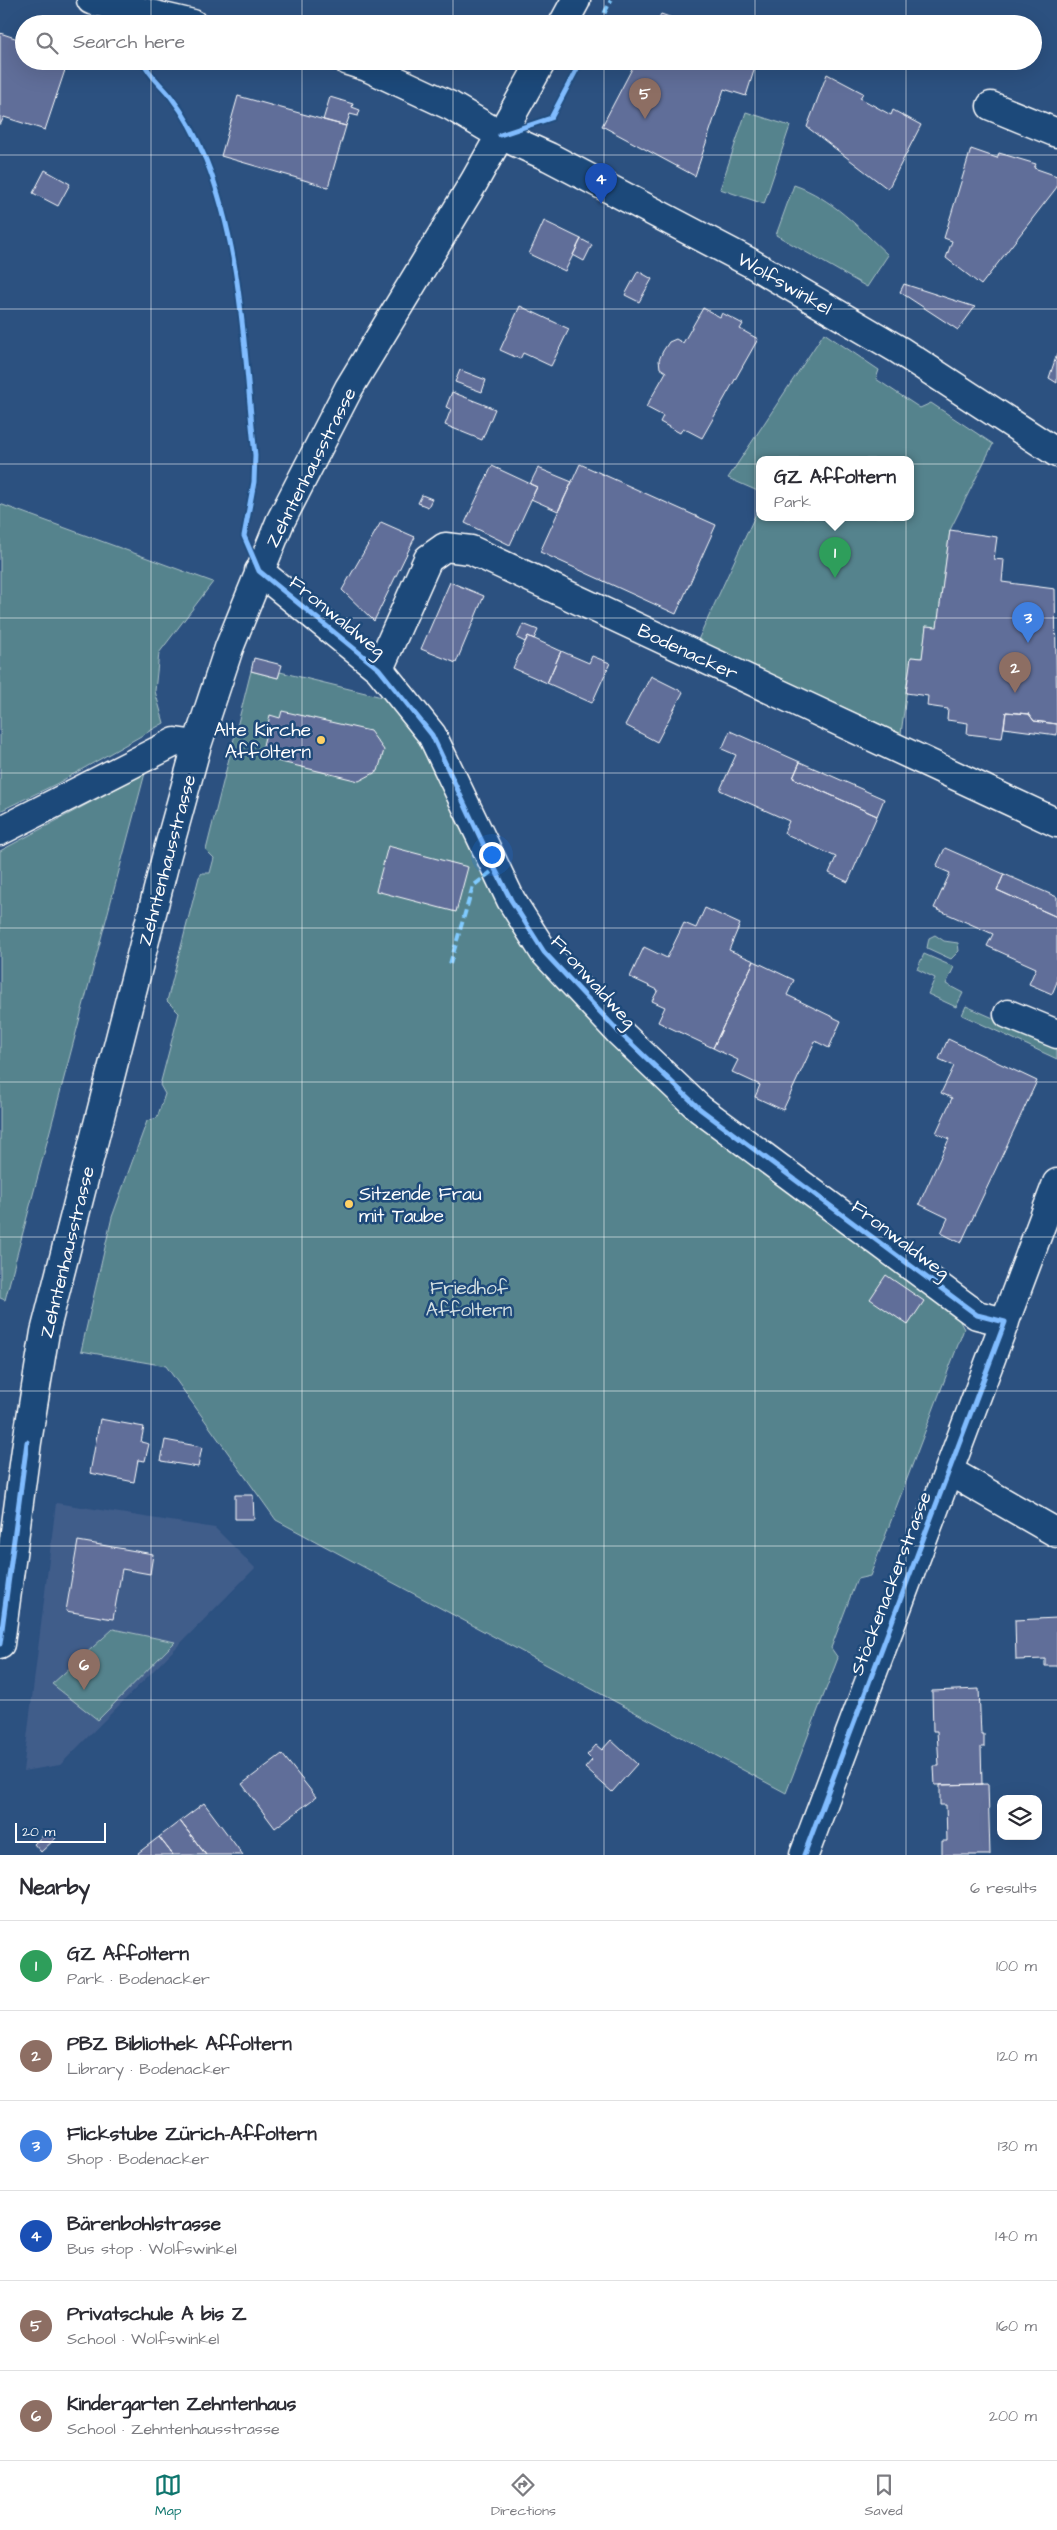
<!DOCTYPE html>
<html lang="en">
<head>
<meta charset="utf-8">
<style>
  body { margin:0; font-family:"Architects Daughter",sans-serif; background:#f7f7f7; color:#2b2b33 }
  .controls { position:absolute; right:15px; bottom:15px; display:grid; overflow:hidden; border-radius:10px; box-shadow:0 5px 20px #0002 }
  .controls button { width:45px; height:45px; display:grid; place-items:center; padding:0; border:0; border-bottom:1px solid #e1e1e2; background:#fff; color:#2b2b33; font:25px sans-serif }
  .scale { position:absolute; left:15px; bottom:12px; width:91px; box-sizing:border-box; padding-left:5px; border:2px solid #fff; border-top:0; font-size:14px; line-height:18px; white-space:nowrap; color:#fff; -webkit-text-stroke:4px #1f4a7a; paint-order:stroke }
  .you { position:absolute; left:491px; top:854px; width:18px; height:18px; margin:-12px; border:4px solid #fff; border-radius:50%; background:#1a73e8; box-shadow:0 0 0 8px #1a73e833 }
  .badge { display:grid; place-items:center; width:32px; height:32px; border-radius:50%; background:#0f766e; color:#fff; font-size:16px; font-weight:700 }
  .pin { position:absolute; translate:-50% -41px; filter:drop-shadow(0 1px 2px #0008) }
  .pin::after { content:''; position:absolute; top:26px; width:18px; height:15px; background:inherit; clip-path:polygon(0 0,100% 0,50% 100%) }
  .popup { position:absolute; left:756px; top:456px; width:158px; height:65px; box-sizing:border-box; display:grid; place-content:center; border-radius:10px; background:#fff; filter:drop-shadow(0 1px 4px #0005); font-size:16px; white-space:nowrap; color:#7c7c81 }
  .popup b { font-size:19px; color:#2b2b33 }
  .popup::after { content:''; position:absolute; left:50%; top:100%; margin-left:-10px; border:10px solid transparent; border-top-color:#fff }
  .list { margin:0; padding:0; list-style:none }
  h2 { display:flex; justify-content:space-between; align-items:center; height:65px; margin:0; padding:0 20px; font-size:21px }
  h2 small { font-size:16px; font-weight:400; color:#7c7c81 }
  .list li { display:grid; grid-template-columns:32px 1fr auto; gap:15px; align-items:center; box-sizing:border-box; height:90px; padding:0 20px; border-top:1px solid #e1e1e2 }
  .list b { display:block; font-size:19px; white-space:nowrap }
  .list p { margin:0; font-size:16px; white-space:nowrap; color:#7c7c81 }
  .list em { font-size:16px; font-style:normal; color:#7c7c81 }
  .icon { flex:none; width:28px; height:28px; fill:none; stroke:currentColor; stroke-width:2; stroke-linecap:round; stroke-linejoin:round }
  .map { position:relative; flex:none; width:1057px; height:1855px; overflow:hidden }
  .search { position:absolute; background:#fff; box-shadow:0 5px 20px #0002; left:15px; right:15px; top:15px; height:55px; display:flex; align-items:center; gap:12px; box-sizing:border-box; padding:0 18px; border-radius:28px; color:#7c7c81; font-size:19px }
  .sheet { height:605px; background:#fff }
  nav { display:flex; justify-content:space-around; align-items:center; box-sizing:border-box; height:70px; border-top:1px solid #e1e1e2; background:#fff; font-size:14px; color:#7c7c81 }
  nav a { display:grid; justify-items:center; gap:2px }
  nav .on { color:#0f766e }
  .map>svg:first-child { display:block }
</style>
</head>
<body>
<div class="map">
<svg width="1057" height="1855" viewBox="0 0 1057 1855">
  <rect width="100%" height="100%" fill="#2c5180"/>
  <filter id="ink" filterUnits="userSpaceOnUse"><feTurbulence type="fractalNoise" baseFrequency=".02" numOctaves="2"/><feDisplacementMap in="SourceGraphic" scale="10" xChannelSelector="R" yChannelSelector="G"/><feConvolveMatrix kernelMatrix="1 2 1 2 8 2 1 2 1" color-interpolation-filters="sRGB"/></filter>
  <g filter="url(#ink)">
    <path fill="#405d8a" d="M56,1503L215,1528L255,1568L60,1765L23,1771Z"/>
    <path fill="#54838d" stroke="#aac1c6" d="M746,112L790,126L764,204L720,189Z
      M794,185C832,198 859,228 888,255L867,287L776,235Z
      M824,333L879,370L876,379L920,408L931,403L993,444L950,530L937,628L926,626L922,658L911,657L901,734L698,640L760,505V517H910V459H760V492L728,478Z
      M0,504L213,582L159,653L155,691L164,723L56,784L0,811Z
      M251,671L278,678L280,672L390,699L409,721L440,777L474,856L494,895L529,948L957,1316L964,1329L870,1576L857,1579L831,1648L838,1658L786,1793L276,1520L166,1366L81,1351L112,1217L147,1121L157,1118L165,1094L160,1085L179,1013L167,1001L199,877L202,873H210L214,858L206,850Z
      M145,773L5,1300L0,1298V851Z
      M935,935L944,941L958,943L959,951L951,959L927,948L929,938Z
      M924,954L954,967L946,984L963,993L956,1007L928,994L935,978L917,969Z
      M966,1006L1057,1046V1059L962,1015Z
      M113,1629L175,1642L98,1720L52,1684Z"/>
    <path fill="#616e99" stroke="#fff" d="M661,14L689,24H655Z
      M0,33L24,41V61H68L45,130L4,117L0,125Z
      M636,61H757L746,96L724,89L695,176L602,126Z
      M827,74L863,93L860,98L891,115L893,110L921,125L888,189L807,127Z
      M238,96L346,126L328,187L221,156Z
      M330,97L353,104L352,107L360,110L358,116L350,114L346,126L323,120Z
      M971,149L997,158L999,153L1036,164L1034,168L1057,176V187L981,285L946,258L952,241L944,238Z
      M45,170L70,184L58,206L33,193Z
      M544,221L581,239L565,271L529,254Z
      M581,239L592,245L584,261L573,255Z
      M638,271L652,279L639,302L625,295Z
      M904,284L975,307L958,330L900,292Z
      M520,306L569,329L551,366L523,353L520,359L500,350Z
      M703,308L720,317L722,313L743,324L740,329L758,339L702,438L683,428L680,433L660,422L663,416L646,407L666,372L660,368L659,360L663,351L669,342L676,339L683,343Z
      M1057,354V383L1049,378Z
      M460,370L486,380L482,392L455,382Z
      M452,392L495,409L482,440L445,425L451,409L446,407Z
      M580,464L716,525L676,614L540,552Z
      M492,466L537,487L510,545L465,523Z
      M538,468L572,482L558,511L531,499L537,487L530,484Z
      M422,495L432,499L428,507L418,503Z
      M381,522L415,537L374,621L342,590Z
      M950,530L997,537L994,559L1004,560L1002,582L1055,589L1057,724L1034,721L1029,714L1006,712L1002,738L967,734L968,723L947,720L948,709L927,706L928,696L906,693L911,657L922,658L926,626L937,627Z
      M450,582L484,596L456,663L421,649Z
      M523,624L538,630L534,639L528,636L525,642L517,638Z
      M528,636L561,651L547,683L513,668Z
      M561,651L589,663L592,656L610,663L592,703L547,683Z
      M254,658L282,665L278,678L251,671Z
      M651,676L683,692L657,742L625,725Z
      M282,711L370,731L384,750L378,771L359,781L273,760L274,753L262,750L270,715L280,718Z
      M1006,712L1029,714L1034,721L1057,724V735L1004,728Z
      M730,731L800,762L793,778L877,816L848,882L829,873L836,857L784,833L789,821L720,790L736,755L722,749Z
      M800,762L884,799L877,816L793,778Z
      M388,846L468,867L456,912L376,891Z
      M945,848L1004,874L997,890L1057,917V982L1052,994L1029,984L1036,968L987,946L993,934L934,908L950,873L936,867Z
      M1004,874L1057,897V917L997,890Z
      M705,908L740,924L729,950L754,961L713,1048L658,1022L665,1007L652,1001L658,990L630,977L644,947L667,958L684,923L696,928Z
      M754,961L794,980L787,995L841,1021L829,1048L815,1041L783,1110L755,1097L760,1085L732,1072L738,1060L713,1048Z
      M948,1039L1037,1081L961,1243L941,1233L948,1218L919,1204L949,1139L936,1133L952,1098L941,1093L954,1066L939,1059Z
      M886,1275L924,1301L908,1325L870,1299Z
      M100,1419L144,1427L141,1442L149,1444L145,1461L138,1460L134,1482L90,1473Z
      M165,1440L202,1447L198,1467L161,1461Z
      M235,1495H253L254,1519H235Z
      M78,1541L153,1554L150,1574L122,1569L113,1619L66,1611Z
      M1057,1618V1666H1045V1659L1016,1660L1015,1620Z
      M979,1689L981,1734H984V1747H981L982,1784L935,1785L934,1766H939L937,1731H933L932,1691Z
      M611,1740L637,1764L612,1792L585,1768L592,1760L587,1755L596,1745L602,1750Z
      M282,1754L316,1797L275,1828L242,1784Z
      M988,1784L990,1855H942V1841H947L946,1805H940V1785Z
      M204,1803L243,1855H206L180,1821Z
      M180,1821L206,1855H173L159,1837Z
      M49,1830L56,1838L41,1852L34,1844Z
      M159,1837L173,1855H139L138,1853Z"/>
    <g fill="none" stroke-linecap="round" stroke-linejoin="round">
      <g stroke="#fff" stroke-width="31">
        <path id="minor" d="M91,0L193,24
          M563,24L576,0
          M348,61L367,67L451,106L500,135L549,157L751,263L899,350L1057,453
          M991,106L1057,133
          M259,571L379,669L432,735L511,900L544,952L619,1032L700,1109L977,1315L1005,1322
          M379,669L428,559L445,547L471,550L1057,823
          M0,831L175,742L197,745
          M1008,1014L1057,1034
          M949,1471L1057,1533
          M0,1644L27,1442L45,1332L167,854L197,745L229,648L280,522L349,388L474,182L542,61
          M804,1855L1057,1183"/>
      </g>
      <use href="#minor" stroke="#1f4a7a" stroke-width="28"/>
      <path stroke="#80caff" stroke-width="4" stroke-dasharray="8 4" stroke-linecap="butt" d="M599,24L611,0
        M450,964L473,886L495,869"/>
      <g stroke="#1f4a7a" stroke-width="8">
        <path id="cycleway" d="M143,61C149,76 161,84 171,97C185,115 197,138 206,160C243,252 244,357 255,455L254,482L244,536L259,571L379,669L432,735L495,869L511,900L544,952L619,1032L700,1109L977,1315L1005,1322L804,1855
          M500,135L551,118L581,61
          M0,1644L27,1442"/>
      </g>
      <use href="#cycleway" stroke="#80bcff" stroke-width="5"/>
    </g>
  </g>
  <path fill="none" stroke="#fff" stroke-width="1" stroke-opacity="0.55" d="M151,0V24M302,0V24M453,0V24M604,0V24M755,0V24M906,0V24M151,61V1855M302,61V1855M453,61V1855M604,61V1855M755,61V1855M906,61V1855M0,155H1057M0,309H1057M0,464H1057M0,618H1057M0,773H1057M0,928H1057M0,1082H1057M0,1237H1057M0,1391H1057M0,1546H1057M0,1700H1057"/>
  <g fill="#ffd166" stroke="#1f4a7a" stroke-width="2">
    <circle cx="321" cy="740" r="5"/>
    <circle cx="349" cy="1204" r="5"/>
  </g>
  <g text-anchor="middle" stroke-width="5" stroke-linejoin="round" paint-order="stroke">
    <g font-size="19" fill="#fff" stroke="#1f4a7a">
      <text transform="translate(785 283) rotate(30)" y="7">Wolfswinkel</text>
      <text transform="translate(310 467) rotate(-63)" y="7">Zehntenhausstrasse</text>
      <text transform="translate(338 616) rotate(39)" y="7">Fronwaldweg</text>
      <text transform="translate(688 651) rotate(25)" y="7">Bodenacker</text>
      <text transform="translate(166 860) rotate(-75)" y="7">Zehntenhausstrasse</text>
      <text transform="translate(594 981) rotate(48)" y="7">Fronwaldweg</text>
      <text transform="translate(901 1239) rotate(37)" y="7">Fronwaldweg</text>
      <text transform="translate(66 1252) rotate(-76)" y="7">Zehntenhausstrasse</text>
      <text transform="translate(890 1583) rotate(-69)" y="7">Stöckenackerstrasse</text>
    </g>
    <g font-size="19" fill="#fff" stroke="#1f4a7a" text-anchor="end">
      <text x="311" y="736">Alte Kirche<tspan x="311" dy="22">Affoltern</tspan></text>
      <text x="359" y="1200" text-anchor="start">Sitzende Frau<tspan x="359" dy="22">mit Taube</tspan></text>
    </g>
    <g font-size="19" fill="#d4e0e2" stroke="#1f4a7a">
      <text x="469" y="1294">Friedhof<tspan x="469" dy="22">Affoltern</tspan></text>
    </g>
  </g>
</svg>
<div class="controls">
<button><svg class="icon" aria-label="layers" viewBox="0 0 24 24"><path d="M12 4l9 5-9 5-9-5zM3 14l9 5 9-5"/></svg></button>
</div>
<div class="scale">20 m</div>
<div class="you"></div>
<div class="pin badge" style="left:835px;top:578px;background:#2e9e5b">1</div>
<div class="popup"><b>GZ Affoltern</b>Park</div>
<div class="pin badge" style="left:1015px;top:693px;background:#8d6e63">2</div>
<div class="pin badge" style="left:1028px;top:643px;background:#3f7fe0">3</div>
<div class="pin badge" style="left:601px;top:204px;background:#1a4fb4">4</div>
<div class="pin badge" style="left:645px;top:119px;background:#8d6e63">5</div>
<div class="pin badge" style="left:84px;top:1690px;background:#8d6e63">6</div>
<div class="search"><svg class="icon" aria-label="search" viewBox="0 0 24 24"><circle cx="10" cy="10" r="6"/><path d="M15 15l6 6"/></svg>Search here</div>
</div>
<section class="sheet">
<h2>Nearby<small>6 results</small></h2>
<ul class="list">
<li><span class="badge" style="background:#2e9e5b">1</span><div><b>GZ Affoltern</b><p>Park · Bodenacker</p></div><em>100 m</em></li>
<li><span class="badge" style="background:#8d6e63">2</span><div><b>PBZ Bibliothek Affoltern</b><p>Library · Bodenacker</p></div><em>120 m</em></li>
<li><span class="badge" style="background:#3f7fe0">3</span><div><b>Flickstube Zürich-Affoltern</b><p>Shop · Bodenacker</p></div><em>130 m</em></li>
<li><span class="badge" style="background:#1a4fb4">4</span><div><b>Bärenbohlstrasse</b><p>Bus stop · Wolfswinkel</p></div><em>140 m</em></li>
<li><span class="badge" style="background:#8d6e63">5</span><div><b>Privatschule A bis Z</b><p>School · Wolfswinkel</p></div><em>160 m</em></li>
<li><span class="badge" style="background:#8d6e63">6</span><div><b>Kindergarten Zehntenhaus</b><p>School · Zehntenhausstrasse</p></div><em>200 m</em></li>
</ul>
</section>
<nav>
<a class="on"><svg class="icon" aria-label="map" viewBox="0 0 24 24"><path d="M3 6l6-2 6 2 6-2v14l-6 2-6-2-6 2zM9 4v14M15 6v14"/></svg>Map</a>
<a><svg class="icon" aria-label="directions" viewBox="0 0 24 24"><path d="M12 3l9 9-9 9-9-9zM9 14v-3h6M13 9l2 2-2 2"/></svg>Directions</a>
<a><svg class="icon" aria-label="saved" viewBox="0 0 24 24"><path d="M7 4h10v16l-5-4-5 4z"/></svg>Saved</a>
</nav>
</body>
</html>
